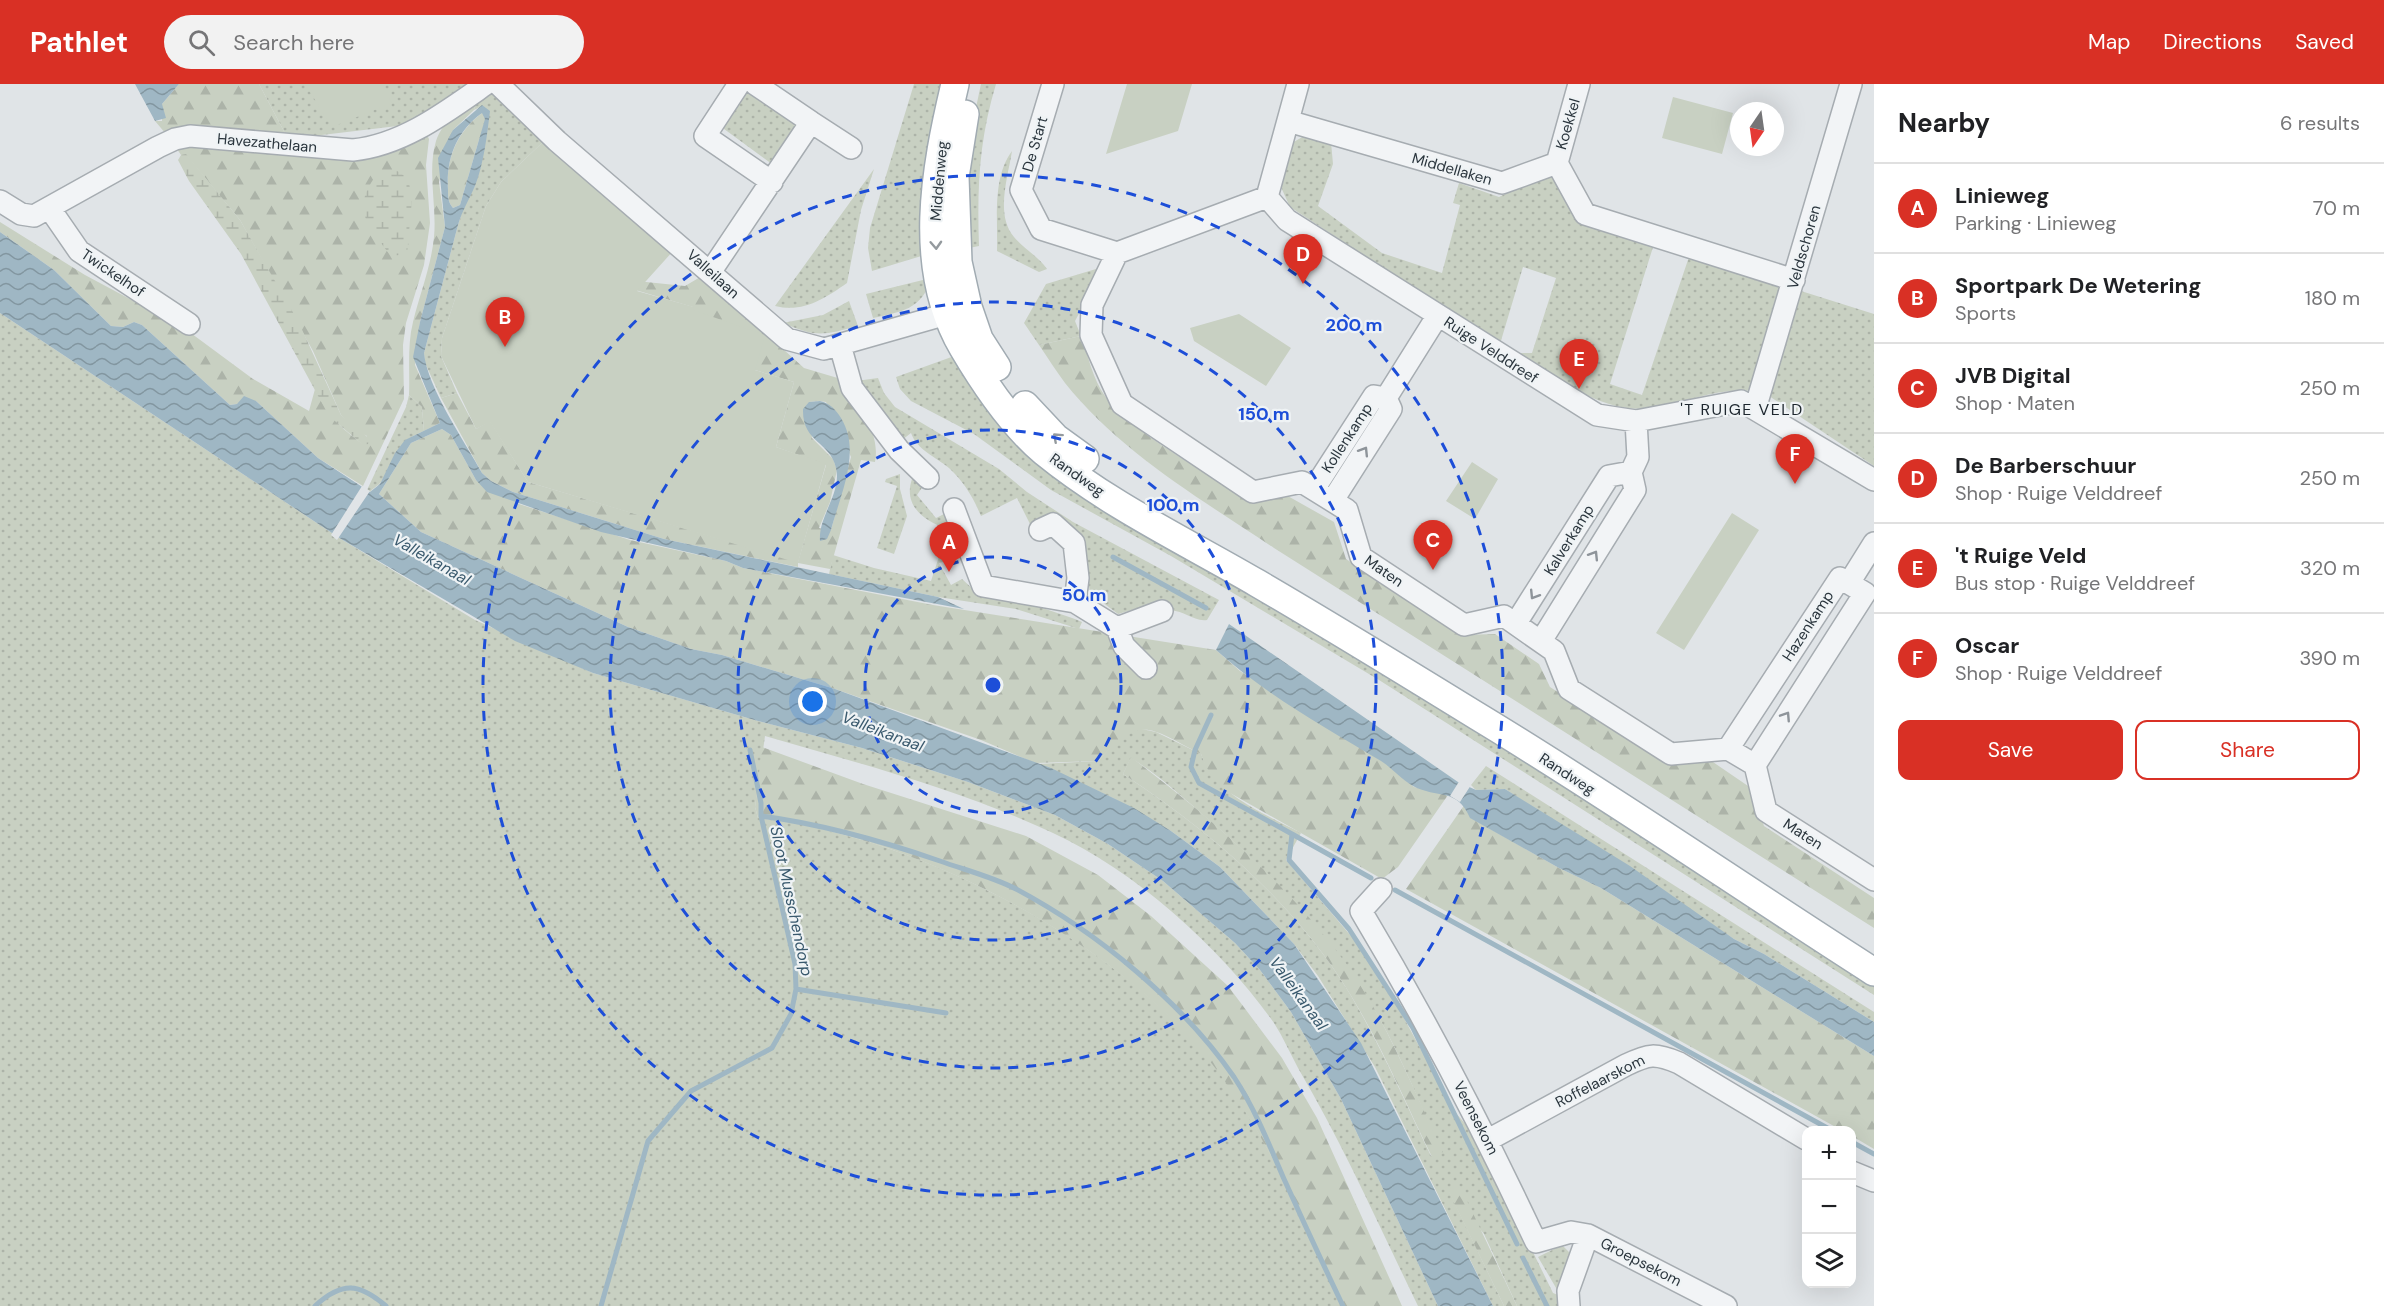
<!DOCTYPE html>
<html lang="en">
<head>
<meta charset="utf-8">
<style>
  body { margin:0; font-family:"DM Sans",sans-serif; background:#f2f2f2; color:#202124 }
  .controls { position:absolute; right:18px; bottom:18px; display:grid; overflow:hidden; border-radius:12px; box-shadow:0 6px 24px #0002 }
  .controls button { width:54px; height:54px; display:grid; place-items:center; padding:0; border:0; border-bottom:2px solid #e0e0e0; background:#fff; color:#202124; font:30px sans-serif }
  .compass { position:absolute; left:1730px; top:18px; width:54px; height:54px; border-radius:50%; background:#fff; box-shadow:0 6px 24px #0002; rotate:193deg }
  .you { position:absolute; left:813px; top:618px; width:21px; height:21px; margin:-15px; border:4px solid #fff; border-radius:50%; background:#1a73e8; box-shadow:0 0 0 9px #1a73e833 }
  .badge { display:grid; place-items:center; width:39px; height:39px; border-radius:50%; background:#d93025; color:#fff; font-size:20px; font-weight:700 }
  .pin { position:absolute; translate:-50% -50px; filter:drop-shadow(0 2px 3px #0008) }
  .pin::after { content:''; position:absolute; top:32px; width:21px; height:18px; background:inherit; clip-path:polygon(0 0,100% 0,50% 100%) }
  .list { margin:0; padding:0; list-style:none }
  h2 { display:flex; justify-content:space-between; align-items:center; height:78px; margin:0; padding:0 24px; font-size:26px }
  h2 small { font-size:20px; font-weight:400; color:#757577 }
  .list li { display:grid; grid-template-columns:39px 1fr auto; gap:18px; align-items:center; box-sizing:border-box; height:90px; padding:0 24px; border-top:2px solid #e0e0e0 }
  .list b { display:block; font-size:22px; white-space:nowrap }
  .list p { margin:0; font-size:20px; white-space:nowrap; color:#757577 }
  .list em { font-size:20px; font-style:normal; color:#757577 }
  .actions { display:flex; gap:12px; padding:18px 24px }
  .actions a { flex:1; padding:14px 0; border:2px solid #d93025; border-radius:12px; text-align:center; font-size:21px; color:#d93025 }
  .actions .main { background:#d93025; color:#fff }
  .icon { flex:none; width:33px; height:33px; fill:none; stroke:currentColor; stroke-width:2; stroke-linecap:round; stroke-linejoin:round }
  .map { position:relative; flex:none; width:1874px; height:1222px; overflow:hidden }
  header { display:flex; align-items:center; gap:36px; box-sizing:border-box; height:84px; padding:0 30px; background:#d93025; color:#fff }
  header strong { font-size:28px }
  nav { display:flex; gap:33px; margin-inline-start:auto; font-size:21px }
  .search { width:420px; height:54px; background:#f2f2f2; display:flex; align-items:center; gap:15px; box-sizing:border-box; padding:0 21px; border-radius:33px; color:#757577; font-size:22px }
  main { display:flex }
  aside { flex:1; background:#fff }
  .map>svg:first-child { display:block }
</style>
</head>
<body>
<header>
<strong>Pathlet</strong>
<div class="search"><svg class="icon" aria-label="search" viewBox="0 0 24 24"><circle cx="10" cy="10" r="6"/><path d="M15 15l6 6"/></svg>Search here</div>
<nav><a>Map</a><a>Directions</a><a>Saved</a></nav>
</header>
<main>
<div class="map">
<svg width="1874" height="1222" viewBox="0 0 1874 1222">
  <defs>
    <pattern id="grass-dots" width="8" height="8" patternUnits="userSpaceOnUse" patternTransform="scale(1.5)"><rect width="8" height="8" fill="#c8d0c2"/><path d="M2 2h.1M6 6h.1" fill="none" stroke="#acb3a8" stroke-width="1.8" stroke-linecap="round"/></pattern>
    <pattern id="forest-firs" width="22" height="20" patternUnits="userSpaceOnUse" patternTransform="scale(1.5)"><rect width="22" height="20" fill="#c8d0c2"/><path d="M5 1l3.5 6h-7zM16 11l3.5 6h-7z" fill="#acb3a8"/></pattern>
    <pattern id="wetland-marsh" width="20" height="14" patternUnits="userSpaceOnUse" patternTransform="scale(1.5)"><rect width="20" height="14" fill="#c8d0c2"/><path d="M1 5h8M5 5V1M11 12h8M15 12V8" fill="none" stroke="#acb3a8"/></pattern>
    <pattern id="water-waves" width="16" height="10" patternUnits="userSpaceOnUse" patternTransform="scale(1.5)"><rect width="16" height="10" fill="#9fb7c4"/><path d="M0 5q4-4 8 0t8 0" fill="none" stroke="#8296a0"/></pattern>
  </defs>
  <rect width="100%" height="100%" fill="#e0e4e7"/>
  <path fill="url(#grass-dots)" fill-rule="evenodd" d="M259,0H478L406,41L288,55Z
    M914,0H950L928,170L872,187L868,164L870,144Z
    M981,0H996C979,56 977,104 979,162L964,165L961,94Z
    M746,2L802,42L776,83L720,42Z
    M478,8H489L509,22L544,57L501,98L486,122L442,254L441,272L457,309L441,314L425,279L424,269L458,141L464,122L475,102L482,22L474,26Z
    M1304,52L1331,58L1333,80L1318,122L1382,169L1442,189L1460,121L1453,119L1459,99L1499,113L1544,91L1563,96L1583,133L1654,160L1610,300L1642,311L1690,170L1782,199L1751,307C1716,304 1685,319 1652,324C1602,331 1558,294 1518,269H1532L1556,194L1523,183L1500,260L1290,123L1280,101L1292,59Z
    M1012,67C1008,93 995,131 1014,153C1024,165 1038,172 1047,185L1039,188L997,167C998,135 992,94 1012,67Z
    M874,85L861,126L847,199C824,215 803,229 775,222Z
    M1096,185L1102,187L1075,237L1081,252L1039,261L1024,239L1046,200Z
    M931,194C923,225 901,228 873,234L866,210Z
    M1801,207L1874,230V382L1769,312Z
    M849,217L858,242C824,251 817,254 783,239L823,231Z
    M0,229L341,455L475,536L593,589L758,637L862,664L968,698L1055,731L1108,760L1163,797L1235,859L1260,886L1291,928L1341,1015L1438,1222H1418C1379,1142 1343,1060 1298,984C1290,969 1283,953 1274,939C1222,865 1136,787 1053,749C961,706 862,680 765,652L755,723L758,734C918,751 1129,862 1223,993C1273,1064 1307,1143 1342,1222H0Z
    M957,271L1004,342L1874,898V911L1379,596L1171,472L1051,406L974,350L911,317L900,305L896,293Z
    M878,294L884,309L895,323L999,385L1027,408L1073,438L1219,516L1207,536C1192,538 1182,524 1167,527L1163,517L1118,530L1090,509L1082,457L1053,431L1030,440L1017,414L981,432C973,413 964,398 949,384C936,373 917,366 911,349L902,356L856,297Z
    M409,311L422,323L424,347C395,358 396,376 381,398C378,402 373,404 370,408L367,406L406,323Z
    M900,390V405L907,432L894,470L877,464L897,402L885,398L886,395Z
    M912,395L923,402L917,411L936,434L946,429L950,447V476L939,479L951,501L962,495L974,506L1022,517L1075,535L1082,538L1079,545L1016,525L938,513L829,490L833,471L874,484L931,497L948,445C923,437 903,421 912,395Z
    M1137,644L1156,648L1201,670C1218,713 1264,729 1301,749L1286,776L1363,866L1391,910L1454,1027L1476,1052L1553,1209L1558,1211L1559,1222H1517L1484,1150L1449,1107L1504,1222H1493L1375,983L1318,892L1294,860L1220,783L1171,747L1113,714L1038,680L1098,677L1120,653ZM1131,674C1164,694 1193,723 1223,748C1280,799 1331,854 1371,920C1399,966 1419,1019 1442,1068L1431,1072C1405,1018 1381,962 1350,910C1295,819 1211,748 1123,690Z
    M1486,682L1874,928V938L1764,870L1734,855L1505,705L1476,706L1471,701Z
    M1562,1161L1572,1171L1559,1209L1538,1173Z"/>
  <path fill="url(#forest-firs)" fill-rule="evenodd" d="M179,0H259L288,55L166,50L155,37H162V20Z
    M478,8L474,26L453,46L439,98L445,143L420,238L415,281L440,339L424,347L422,323L409,311C410,287 407,262 413,238C420,209 431,183 434,153C437,122 427,87 436,57C443,36 463,23 478,8Z
    M482,29L485,35L460,121L453,124C448,118 448,113 448,106C446,75 456,49 482,29Z
    M427,51L429,55L426,81L430,139L424,181L406,239L403,261L404,315L363,402L318,374L256,317L230,321L142,241L134,238L123,243L111,242L54,186L0,148V138L85,191L184,244L253,295L309,327L315,305C329,332 339,343 363,360H367V352L358,348L341,331L313,267L240,136L186,71H181L175,62L189,60L376,71L408,62Z
    M588,192L685,202L702,192L804,284L841,295C857,321 881,347 875,378L861,376L830,485L798,479V483L664,455L513,408L491,397L482,389L441,314L457,309L476,345L490,337L528,398L798,478L826,381L776,363L794,298L755,286L692,226L693,223ZM820,317L826,318L851,373L831,446L819,444L830,418L837,386L833,375L812,354L809,318Z
    M1081,252C1088,271 1093,296 1105,312C1127,346 1217,395 1255,419L1286,411L1334,438L1346,475L1462,551L1495,550L1539,580L1550,603L1671,681L1710,676L1751,704L1764,742L1874,814V844L1274,464C1202,416 1120,368 1065,299C1056,287 1048,274 1039,261Z
    M442,345L451,351L476,396L519,420L630,456L726,477L743,484L933,521L1216,566L1240,587L1388,681L1414,703L1448,711L1398,783L1382,795L1223,705L1206,683L1201,670C1149,644 1142,629 1098,677L1035,679L981,656L835,605L722,571L691,565L628,543L421,448L379,410L411,359Z
    M762,663L863,700L1026,752L1098,791L1151,832L1228,902L1282,974L1317,1034L1402,1222H1342C1307,1143 1273,1064 1222,993C1128,862 918,751 758,734L755,723Z
    M1131,673C1211,734 1287,799 1347,881C1387,938 1413,1005 1443,1068L1432,1073C1405,1018 1382,962 1350,910C1295,819 1211,748 1123,690Z
    M1465,720L1471,734L1559,784L1601,804L1874,972V1065L1852,1052V1046H1841L1406,805Z
    M1460,1102L1517,1222H1504L1448,1106Z"/>
  <path fill="url(#wetland-marsh)" d="M186,70L240,136L299,239L341,331L371,356L368,360L363,361L329,332L241,170L189,97L178,76L181,71Z
    M397,87L408,94L412,115L407,170L391,172C368,141 350,126 377,90Z"/>
  <path fill="#c8d0c2" d="M305,0H381L392,19L332,43Z
    M1127,0H1192L1178,47L1106,70Z
    M1673,13L1733,29L1722,70L1662,54Z
    M544,57L674,166L637,207L694,223L693,226L765,251L755,286L794,298L776,363L826,380L798,479L528,398L490,338L476,345L441,272L442,254L486,122L501,98Z
    M1239,230L1291,264L1266,302L1194,257L1190,244Z
    M1472,378L1498,395L1475,435L1446,417Z
    M1732,429L1759,446L1684,566L1656,549Z"/>
  <path fill="url(#water-waves)" fill-rule="evenodd" d="M135,0H179L162,20L166,34L155,37Z
    M482,21L490,27C487,51 484,79 475,102C469,116 462,127 458,141L424,269C427,303 465,358 482,389L491,397L513,408L664,455L938,513L964,525L743,484L726,477L601,448L487,408L476,396L451,351L442,345L411,359L379,410L421,448L628,543L691,565L722,571L835,605L1051,684L1134,724L1171,747L1220,783L1294,860L1361,959L1493,1222H1438L1341,1015L1291,928L1260,886L1235,859L1163,797L1108,760L1055,731L968,698L862,664L758,637L593,589L515,557L341,455L0,229V148L54,186L111,242L123,243L134,238L142,241L230,321L237,320L244,312L256,317L318,374L370,408L380,400L395,369L405,356L440,339L413,273L420,238L445,143L438,74L453,46ZM482,29L485,35L460,121L453,124C448,118 448,113 448,106C446,75 456,48 482,29Z
    M820,317C830,319 836,326 841,334C862,368 840,411 831,446L827,455L820,457C818,432 842,409 836,384C830,357 802,359 803,325L809,318Z
    M1229,540L1458,698L1476,706L1505,705L1630,782L1734,855L1764,870L1874,938V972L1601,804L1559,784L1470,734C1457,703 1437,715 1413,702C1402,696 1392,684 1381,677C1324,643 1265,610 1216,566Z"/>
  <path fill="#e0e4e7" d="M362,402L370,407L337,456L331,451Z
    M1460,696L1471,701L1460,718L1450,712Z"/>
  <g fill="none" stroke-linecap="round" stroke-linejoin="round">
    <path stroke="#9fb7c4" stroke-width="5" d="M1113,473L1206,524
      M1211,631L1195,666L1191,683L1199,699L1292,750L1289,776L1349,845L1413,944L1517,1160
      M761,732C822,740 882,757 940,777C965,786 993,793 1016,805C1097,848 1182,918 1234,993C1255,1025 1269,1060 1284,1095C1303,1137 1323,1180 1343,1222
      M1292,750L1371,794
      M1395,806L1831,1046
      M796,905L946,929
      M1852,1058L1874,1070
      M1523,1174L1547,1222
      M315,1222C342,1197 359,1199 386,1222
      M601,1222L648,1057L691,1007L772,964L791,930L796,905L795,880L761,732V719L750,666"/>
    <g stroke="#a6acb1" stroke-width="24">
      <path id="minor" d="M498,0L557,57L787,255L824,265L947,230
        M739,0L705,52L772,98
        M1053,0L1021,106L1041,145L1117,169
        M1298,0L1267,113L1287,136L1597,331L1636,337L1741,317L1874,396
        M1288,37L1502,99L1557,79L1585,130L1794,196
        M811,38L851,64
        M1557,79L1579,0
        M1267,113L1117,169L1092,221L1091,251L1122,320L1253,408L1302,398L1347,426L1361,473L1464,541L1504,532L1554,567L1569,605L1671,670L1728,665L1755,681L1766,727L1874,796
        M0,117L21,130L34,132L158,63L175,55L190,52L353,66C403,61 446,28 486,0
        M50,125L79,167L189,240
        M711,187L811,38L755,0
        M840,261L852,304L899,366L928,394
        M1386,314L1438,231
        M1755,325L1851,0
        M1314,405L1374,312L1386,314
        M1333,416L1391,325L1386,314
        M954,425L983,502L1075,518L1117,544L1162,527
        M1040,446L1053,440L1074,459L1078,494L1075,518
        M1849,499L1874,459
        M1516,539L1609,392L1631,388
        M1117,544L1124,562L1146,584
        M1541,557L1635,406L1631,388L1638,373L1636,337
        M1728,665L1840,494L1865,509L1755,681
        M1381,805L1361,827C1425,934 1483,1045 1536,1158L1571,1148L1588,1151L1568,1207L1569,1222
        M1488,1056L1626,981C1649,970 1655,969 1679,979L1806,1055
        M1852,1088L1874,1097
        M1588,1151L1726,1222"/>
    </g>
    <g stroke="#a1abb2" stroke-width="30">
      <path id="major" d="M955,0C935,84 916,184 963,264C983,298 1013,342 1044,368C1109,421 1185,457 1257,499C1331,542 1404,587 1477,632C1611,713 1741,803 1874,888
        M965,30L955,93L958,178L968,223L979,255L997,283
        M1025,321L1056,354L1085,375"/>
    </g>
    <use href="#minor" stroke="#f2f4f6" stroke-width="21"/>
    <use href="#major" stroke="#fff" stroke-width="27"/>
  </g>
  <defs><path id="oneway-chevron" d="M-2-3.5L2.5 0L-2 3.5" fill="none" stroke-width="1.6" stroke-linecap="round" stroke-linejoin="round" transform="scale(1.5)"/></defs>
  <g stroke="#949a9e">
    <use href="#oneway-chevron" transform="translate(936 161) rotate(87)"/>
    <use href="#oneway-chevron" transform="translate(1057 353) rotate(-138)"/>
  </g>
  <g stroke="#8e949a">
    <use href="#oneway-chevron" transform="translate(1364 367) rotate(-58)"/>
    <use href="#oneway-chevron" transform="translate(1594 471) rotate(-58)"/>
    <use href="#oneway-chevron" transform="translate(1534 511) rotate(122)"/>
    <use href="#oneway-chevron" transform="translate(1786 632) rotate(-57)"/>
  </g>
  <g fill="none" stroke="#1d4ed8" stroke-width="3" stroke-dasharray="10 8">
    <circle cx="993" cy="601" r="128"/>
    <circle cx="993" cy="601" r="255"/>
    <circle cx="993" cy="601" r="383"/>
    <circle cx="993" cy="601" r="510"/>
  </g>
  <g text-anchor="middle" stroke-width="4.5" stroke-linejoin="round" paint-order="stroke">
    <g font-size="15" fill="#2a353d" stroke="#eff3f5">
      <text transform="translate(1568 40) rotate(-74)" y="5">Koekkel</text>
      <text transform="translate(267 59) rotate(5)" y="5">Havezathelaan</text>
      <text transform="translate(1035 60) rotate(-74)" y="5">De Start</text>
      <text transform="translate(1452 85) rotate(16)" y="5">Middellaken</text>
      <text transform="translate(939 97) rotate(-85)" y="5">Middenweg</text>
      <text transform="translate(1804 163) rotate(-74)" y="5">Veldschoren</text>
      <text transform="translate(113 189) rotate(34)" y="5">Twickelhof</text>
      <text transform="translate(713 190) rotate(42)" y="5">Valleilaan</text>
      <text transform="translate(1491 266) rotate(33)" y="5">Ruige Velddreef</text>
      <text transform="translate(1347 354) rotate(-57)" y="5">Kollenkamp</text>
      <text transform="translate(1077 391) rotate(35)" y="5">Randweg</text>
      <text transform="translate(1569 456) rotate(-58)" y="5">Kalverkamp</text>
      <text transform="translate(1384 487) rotate(35)" y="5">Maten</text>
      <text transform="translate(1808 542) rotate(-57)" y="5">Hazenkamp</text>
      <text transform="translate(1567 690) rotate(33)" y="5">Randweg</text>
      <text transform="translate(1803 750) rotate(33)" y="5">Maten</text>
      <text transform="translate(1600 997) rotate(-27)" y="5">Roffelaarskom</text>
      <text transform="translate(1476 1034) rotate(63)" y="5">Veensekom</text>
      <text transform="translate(1641 1178) rotate(27)" y="5">Groepsekom</text>
    </g>
    <g font-size="16" letter-spacing="1.5" fill="#1d262e" stroke="#eff3f5">
      <text x="1742" y="331">'T RUIGE VELD</text>
    </g>
    <g font-size="16" font-style="italic" fill="#39596d" stroke="#eff3f5">
      <text transform="translate(432 475) rotate(30)" y="6">Valleikanaal</text>
      <text transform="translate(883 647) rotate(21)" y="6">Valleikanaal</text>
      <text transform="translate(792 817) rotate(78)" y="6">Sloot Musschendorp</text>
      <text transform="translate(1299 909) rotate(54)" y="6">Valleikanaal</text>
    </g>
  </g>
  <circle cx="993" cy="601" r="9" fill="#1d4ed8" stroke="#eff3f5" stroke-width="3"/>
  <g font-size="18" text-anchor="middle" font-weight="bold" fill="#1d4ed8" stroke="#eff3f5" stroke-width="4.5" stroke-linejoin="round" paint-order="stroke">
    <text x="1354" y="247">200 m</text>
    <text x="1264" y="336">150 m</text>
    <text x="1173" y="427">100 m</text>
    <text x="1084" y="517">50 m</text>
  </g>
</svg>
<div class="controls">
<button>+</button>
<button>−</button>
<button><svg class="icon" aria-label="layers" viewBox="0 0 24 24"><path d="M12 4l9 5-9 5-9-5zM3 14l9 5 9-5"/></svg></button>
</div>
<svg class="compass" viewBox="-18 -18 36 36"><path d="M0-13l5 13h-10z" fill="#e53935"/><path d="M0 13l5-13h-10z" fill="#757577"/></svg>
<div class="you"></div>
<div class="pin badge" style="left:949px;top:488px">A</div>
<div class="pin badge" style="left:505px;top:263px">B</div>
<div class="pin badge" style="left:1433px;top:486px">C</div>
<div class="pin badge" style="left:1303px;top:200px">D</div>
<div class="pin badge" style="left:1579px;top:305px">E</div>
<div class="pin badge" style="left:1795px;top:400px">F</div>
</div>
<aside>
<h2>Nearby<small>6 results</small></h2>
<ul class="list">
<li><span class="badge">A</span><div><b>Linieweg</b><p>Parking · Linieweg</p></div><em>70 m</em></li>
<li><span class="badge">B</span><div><b>Sportpark De Wetering</b><p>Sports</p></div><em>180 m</em></li>
<li><span class="badge">C</span><div><b>JVB Digital</b><p>Shop · Maten</p></div><em>250 m</em></li>
<li><span class="badge">D</span><div><b>De Barberschuur</b><p>Shop · Ruige Velddreef</p></div><em>250 m</em></li>
<li><span class="badge">E</span><div><b>'t Ruige Veld</b><p>Bus stop · Ruige Velddreef</p></div><em>320 m</em></li>
<li><span class="badge">F</span><div><b>Oscar</b><p>Shop · Ruige Velddreef</p></div><em>390 m</em></li>
</ul>
<div class="actions"><a class="main">Save</a><a>Share</a></div>
</aside>
</main>
</body>
</html>
